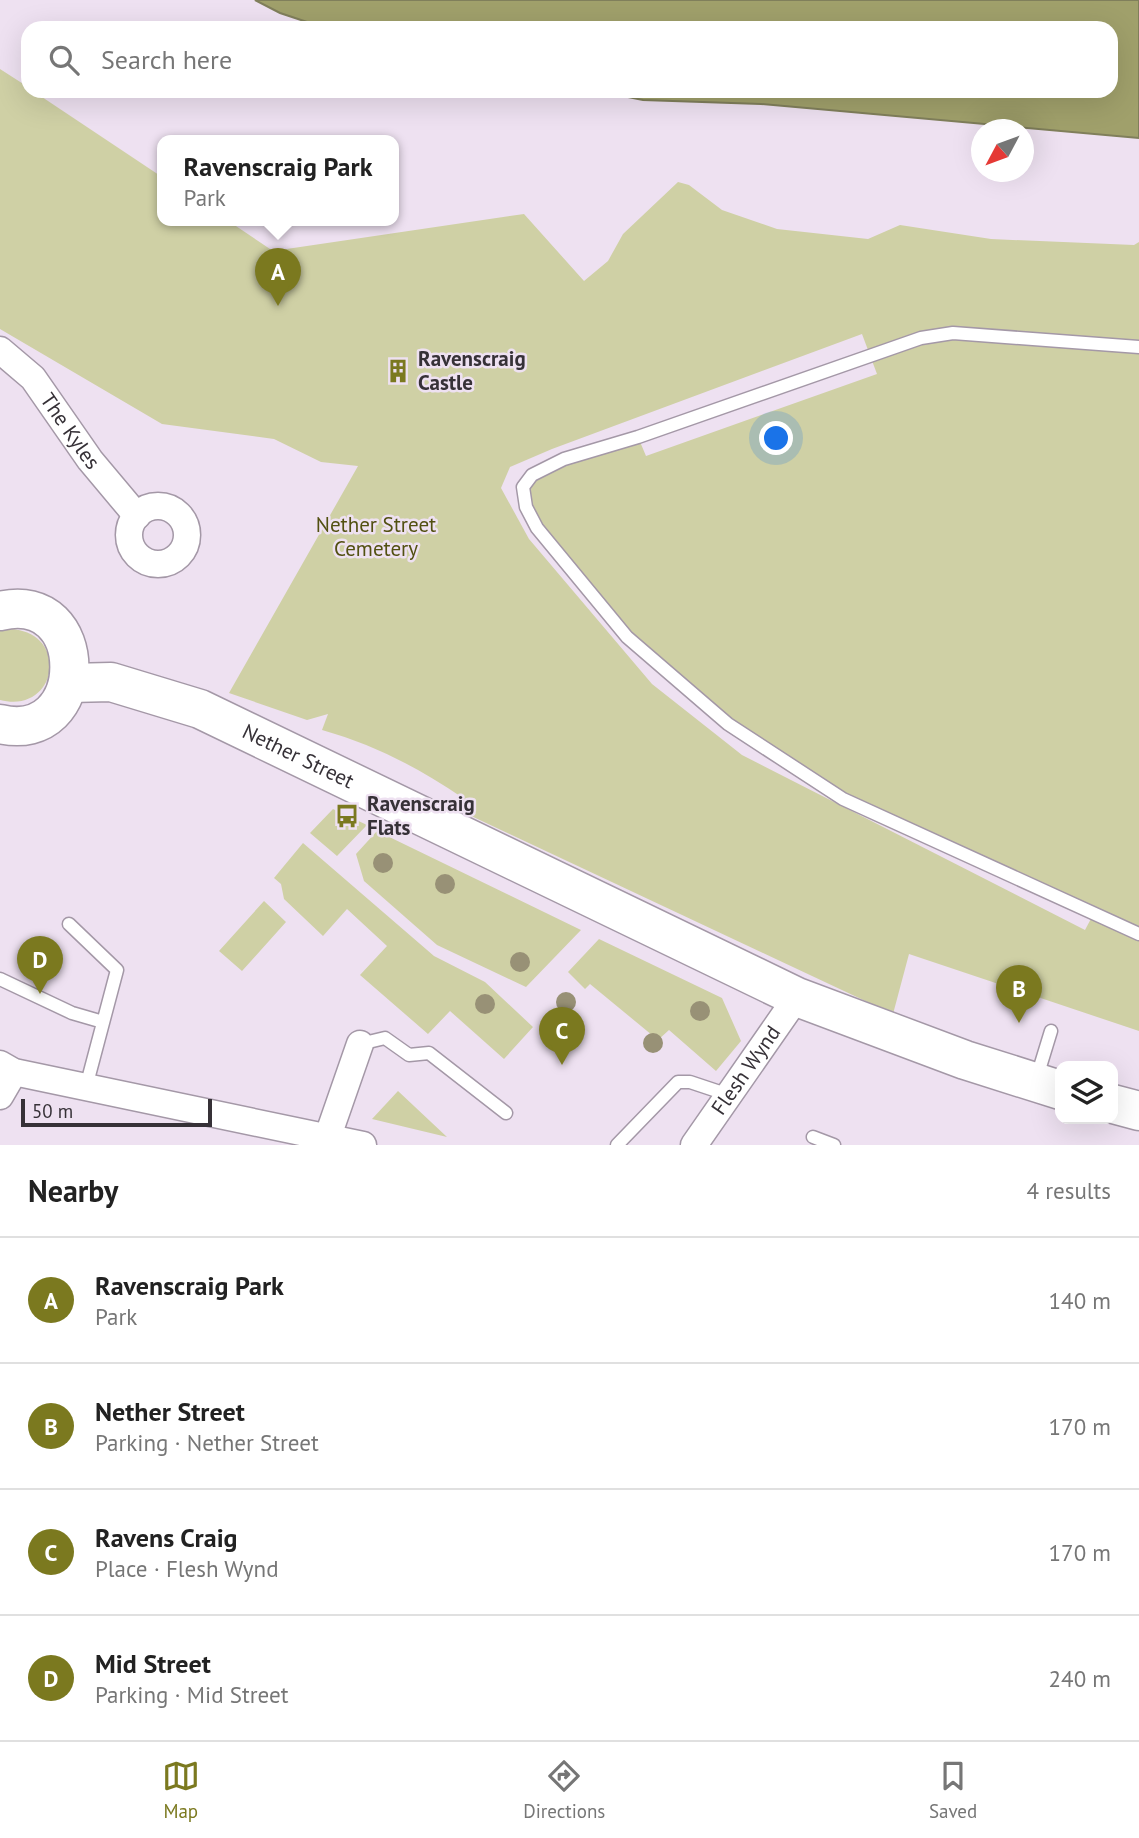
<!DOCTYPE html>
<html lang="en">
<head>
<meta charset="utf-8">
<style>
  body { margin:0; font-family:"PT Sans",sans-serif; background:#f6f6f6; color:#222 }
  .controls { position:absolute; right:21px; bottom:21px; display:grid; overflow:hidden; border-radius:14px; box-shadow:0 7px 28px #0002 }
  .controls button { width:63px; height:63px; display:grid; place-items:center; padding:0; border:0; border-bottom:2px solid #e0e0e0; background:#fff; color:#222; font:35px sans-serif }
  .compass { position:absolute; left:971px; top:119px; width:63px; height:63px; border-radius:50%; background:#fff; box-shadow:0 7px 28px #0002; rotate:229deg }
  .scale { position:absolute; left:21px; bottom:18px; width:191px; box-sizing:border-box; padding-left:7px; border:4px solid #363137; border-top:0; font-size:19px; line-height:24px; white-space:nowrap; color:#363137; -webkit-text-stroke:5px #eee1f1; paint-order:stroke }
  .you { position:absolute; left:777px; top:439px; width:24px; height:24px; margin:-18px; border:5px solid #fff; border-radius:50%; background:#1a73e8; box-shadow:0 0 0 10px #1a73e833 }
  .badge { display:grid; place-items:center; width:46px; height:46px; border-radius:50%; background:#7b791f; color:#fff; font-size:23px; font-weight:700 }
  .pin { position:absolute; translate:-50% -58px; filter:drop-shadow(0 2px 4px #0008) }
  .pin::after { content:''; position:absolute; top:37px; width:24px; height:21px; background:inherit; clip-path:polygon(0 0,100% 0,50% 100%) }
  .popup { position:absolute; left:157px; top:135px; width:242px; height:91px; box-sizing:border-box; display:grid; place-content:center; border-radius:14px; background:#fff; filter:drop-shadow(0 2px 5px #0005); font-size:23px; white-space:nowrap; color:#767676 }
  .popup b { font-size:26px; color:#222 }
  .popup::after { content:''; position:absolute; left:50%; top:100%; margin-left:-14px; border:14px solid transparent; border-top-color:#fff }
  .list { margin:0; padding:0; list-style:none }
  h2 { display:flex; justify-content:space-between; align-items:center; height:91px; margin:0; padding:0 28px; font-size:30px }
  h2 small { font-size:23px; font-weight:400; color:#767676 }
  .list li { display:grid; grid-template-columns:46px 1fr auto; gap:21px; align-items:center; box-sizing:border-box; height:126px; padding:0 28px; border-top:2px solid #e0e0e0 }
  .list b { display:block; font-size:26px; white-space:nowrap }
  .list p { margin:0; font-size:23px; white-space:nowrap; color:#767676 }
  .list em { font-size:23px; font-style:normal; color:#767676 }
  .icon { flex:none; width:38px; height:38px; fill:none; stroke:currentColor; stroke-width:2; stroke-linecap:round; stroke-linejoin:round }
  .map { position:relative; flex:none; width:1139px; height:1145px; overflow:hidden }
  .search { position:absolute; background:#fff; box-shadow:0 7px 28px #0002; left:21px; right:21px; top:21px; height:77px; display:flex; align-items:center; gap:18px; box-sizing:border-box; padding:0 24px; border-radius:21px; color:#767676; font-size:26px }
  .sheet { height:595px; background:#fff }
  nav { display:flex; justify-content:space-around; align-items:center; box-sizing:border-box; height:98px; border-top:2px solid #e0e0e0; background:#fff; font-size:19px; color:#767676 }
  nav a { display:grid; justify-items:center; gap:4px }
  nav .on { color:#7b791f }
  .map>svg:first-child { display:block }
</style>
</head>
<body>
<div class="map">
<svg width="1139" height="1145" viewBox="0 0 1139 1145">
  <rect width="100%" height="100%" fill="#eee1f1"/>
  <path fill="#cfd0a5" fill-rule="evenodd" d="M0,69L28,87V91H33L162,177V220H227L273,251L524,214L584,281L608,261L623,234L678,182L689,185L722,210L777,229L868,239L900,225L991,239L1134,245L1139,242V1031L909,954L893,1014L467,814L463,798C417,767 375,745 322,730L328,714L307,720L229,693L358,466L321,462L274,439L162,424L0,329ZM862,334L877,374L646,456L638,437L532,475L526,507L627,637L728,724L843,799L1094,913L1085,930L742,755L652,684L529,539L501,488L510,467L552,449Z
    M9,629C71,631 58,715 0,700V631Z
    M333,809L367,825L337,856L310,833Z
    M377,831L581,930L526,987L437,945L364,881L356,854Z
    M303,843L434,956L485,982L533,1027L504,1059L450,1011L428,1034L360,975L387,946L347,909L323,936L284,899L281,884L274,878Z
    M264,901L286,922L242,971L219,951Z
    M599,939L722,998L741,1041L716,1071L669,1030L658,1040L590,984L585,989L568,972Z
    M398,1091L447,1137L372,1119Z"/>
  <path fill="#a0a06b" stroke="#807f5b" stroke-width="2" d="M255,0H1139V138L761,104L643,100L598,91H1111V28H325L280,13Z"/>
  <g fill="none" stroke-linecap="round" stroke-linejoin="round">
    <g stroke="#a498a7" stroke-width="15">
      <path id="service" d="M1139,347L953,333L921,338L638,437L564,459L532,475L523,487L526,507L537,528L627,637L728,724L843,799L1139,934
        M69,924L117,970L86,1087
        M0,979L72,1013L103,1022
        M360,1044L385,1038L409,1055L429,1053L506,1113
        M1036,1080L1051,1031
        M813,1137L834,1145
        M617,1145L678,1082H690L729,1095"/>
    </g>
    <g stroke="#a498a7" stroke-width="29">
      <g id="minor">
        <path id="s1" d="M0,350L33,378L90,460L137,516"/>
        <circle cx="158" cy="535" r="29"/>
        <path d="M0,1064L14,1072L363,1145"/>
        <path d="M0,1096L14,1072"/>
        <path d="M328,1136L360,1044"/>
        <path id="s2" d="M694,1145L797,997"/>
      </g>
    </g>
    <g stroke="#a498a7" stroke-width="41">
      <g id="primary">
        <path d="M0,611C93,588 92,746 0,724"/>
        <path id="s3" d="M70,683L111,682L200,709L797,997L965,1060L1060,1090"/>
        <path d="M1113,1104L1139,1111"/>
      </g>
    </g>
    <use href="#service" stroke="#fff" stroke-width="12"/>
    <use href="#minor" stroke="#fff" stroke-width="26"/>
    <use href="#primary" stroke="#fff" stroke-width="38"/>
  </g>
  <g fill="#989176">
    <circle cx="383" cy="863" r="10"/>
    <circle cx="445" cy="884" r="10"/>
    <circle cx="520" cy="962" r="10"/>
    <circle cx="566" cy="1002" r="10"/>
    <circle cx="485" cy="1004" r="10"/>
    <circle cx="700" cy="1011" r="10"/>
    <circle cx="653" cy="1043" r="10"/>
  </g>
  <defs>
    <g id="building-bare" transform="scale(1.89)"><path d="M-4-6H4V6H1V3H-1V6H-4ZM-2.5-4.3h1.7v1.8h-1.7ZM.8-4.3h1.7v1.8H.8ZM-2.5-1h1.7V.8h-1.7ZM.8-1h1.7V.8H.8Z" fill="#7b791f" stroke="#eee1f1" stroke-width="2.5" paint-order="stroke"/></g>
    <g id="bus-bare" transform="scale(1.89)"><path d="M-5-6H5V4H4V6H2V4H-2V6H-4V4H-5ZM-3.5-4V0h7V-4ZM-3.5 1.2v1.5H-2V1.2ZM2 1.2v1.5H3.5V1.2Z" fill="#7b791f" stroke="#eee1f1" stroke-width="2.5" paint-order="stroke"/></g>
  </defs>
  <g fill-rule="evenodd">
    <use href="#building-bare" x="398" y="371"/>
    <use href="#bus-bare" x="347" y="816"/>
  </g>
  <g text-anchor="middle" stroke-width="5" stroke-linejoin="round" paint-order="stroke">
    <g font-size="21" font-weight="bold" fill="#363137" stroke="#eee1f1" text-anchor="start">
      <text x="418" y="366">Ravenscraig<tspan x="418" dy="24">Castle</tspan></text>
      <text x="367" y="811">Ravenscraig<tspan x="367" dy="24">Flats</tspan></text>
    </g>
    <g font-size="21" fill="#363137" stroke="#eee1f1">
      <text dy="7" stroke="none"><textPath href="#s1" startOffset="108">The Kyles</textPath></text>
      <text dy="7" stroke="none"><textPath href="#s3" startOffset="243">Nether Street</textPath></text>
      <text dy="7" stroke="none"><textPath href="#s2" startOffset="91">Flesh Wynd</textPath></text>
    </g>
    <g font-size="21" fill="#525011" stroke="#eee1f1">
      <text x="376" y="532">Nether Street<tspan x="376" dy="24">Cemetery</tspan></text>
    </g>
  </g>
</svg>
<div class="controls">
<button><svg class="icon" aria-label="layers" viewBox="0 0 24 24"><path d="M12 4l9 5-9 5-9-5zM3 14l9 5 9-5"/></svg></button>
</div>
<svg class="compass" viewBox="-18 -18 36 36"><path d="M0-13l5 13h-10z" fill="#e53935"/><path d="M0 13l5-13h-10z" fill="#767676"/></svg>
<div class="scale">50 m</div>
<div class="you"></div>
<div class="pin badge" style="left:278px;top:306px">A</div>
<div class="popup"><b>Ravenscraig Park</b>Park</div>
<div class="pin badge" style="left:1019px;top:1023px">B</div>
<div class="pin badge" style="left:562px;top:1065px">C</div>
<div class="pin badge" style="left:40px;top:994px">D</div>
<div class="search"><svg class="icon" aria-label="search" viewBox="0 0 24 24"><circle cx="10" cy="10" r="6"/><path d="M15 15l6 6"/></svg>Search here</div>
</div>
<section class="sheet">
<h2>Nearby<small>4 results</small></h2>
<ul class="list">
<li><span class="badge">A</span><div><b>Ravenscraig Park</b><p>Park</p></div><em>140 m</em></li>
<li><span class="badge">B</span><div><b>Nether Street</b><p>Parking · Nether Street</p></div><em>170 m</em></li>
<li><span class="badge">C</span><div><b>Ravens Craig</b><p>Place · Flesh Wynd</p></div><em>170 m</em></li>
<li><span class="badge">D</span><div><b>Mid Street</b><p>Parking · Mid Street</p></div><em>240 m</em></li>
</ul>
</section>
<nav>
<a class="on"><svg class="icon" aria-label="map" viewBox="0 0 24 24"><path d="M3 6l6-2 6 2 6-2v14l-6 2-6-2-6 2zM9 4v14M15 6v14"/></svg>Map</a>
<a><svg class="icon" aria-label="directions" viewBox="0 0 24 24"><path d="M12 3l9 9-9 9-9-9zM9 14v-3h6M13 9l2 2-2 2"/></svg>Directions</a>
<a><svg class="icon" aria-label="saved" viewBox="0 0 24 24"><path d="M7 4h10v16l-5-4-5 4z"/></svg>Saved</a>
</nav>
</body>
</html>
